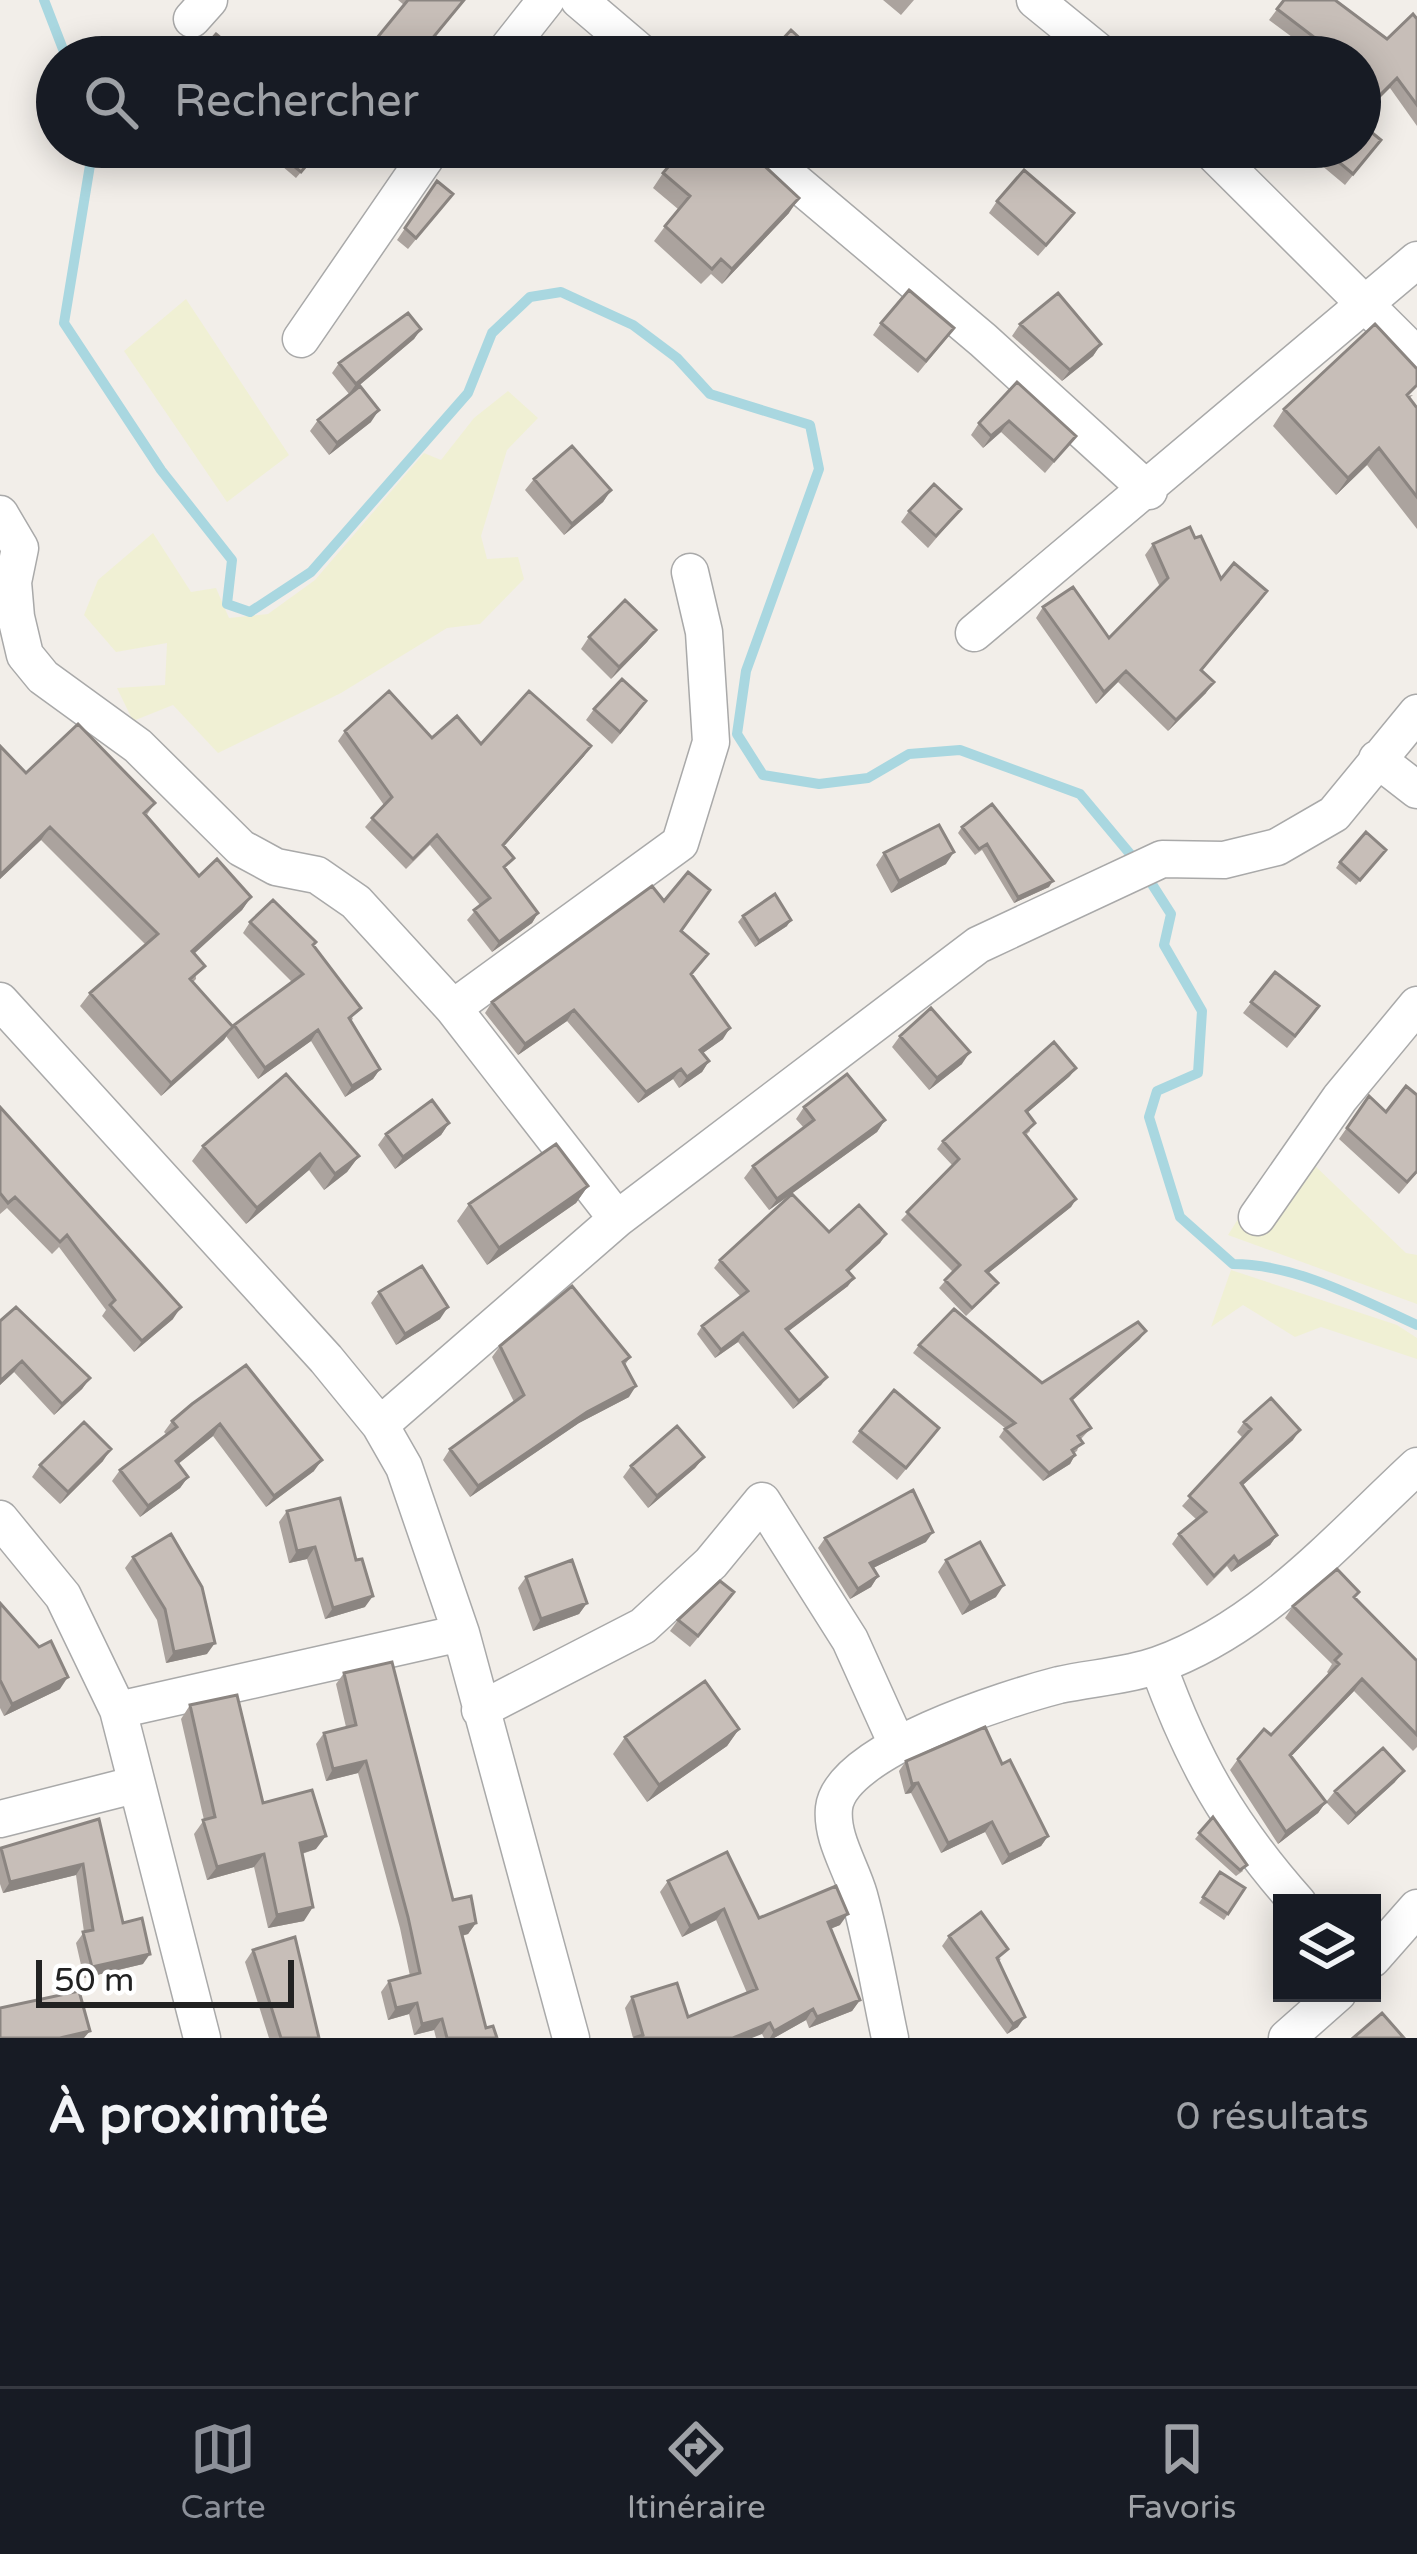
<!DOCTYPE html>
<html lang="fr">
<head>
<meta charset="utf-8">
<style>
  body { margin:0; font-family:"Varela Round",sans-serif; background:#20242c; color:#f1f3f6 }
  .controls { position:absolute; right:36px; bottom:36px; display:grid; overflow:hidden; border-radius:0px; box-shadow:0 6px 30px #0003 }
  .controls button { width:108px; height:108px; display:grid; place-items:center; padding:0; border:0; border-bottom:3px solid #363941; background:#171b24; color:#f1f3f6; font:60px sans-serif }
  .scale { position:absolute; left:36px; bottom:30px; width:258px; box-sizing:border-box; padding-left:12px; border:6px solid #222; border-top:0; font-size:33px; line-height:42px; white-space:nowrap; color:#222; -webkit-text-stroke:9px #fff; paint-order:stroke }
  .list { margin:0; padding:0; list-style:none }
  h2 { display:flex; justify-content:space-between; align-items:center; height:156px; margin:0; padding:0 48px; font-size:51px }
  h2 small { font-size:39px; font-weight:400; color:#9ea1a6 }
  .icon { flex:none; width:66px; height:66px; fill:none; stroke:currentColor; stroke-width:2; stroke-linecap:round; stroke-linejoin:round }
  .map { position:relative; flex:none; width:1417px; height:2038px; overflow:hidden }
  .search { position:absolute; background:#171b24; box-shadow:0 6px 30px #0003; left:36px; right:36px; top:36px; height:132px; display:flex; align-items:center; gap:30px; box-sizing:border-box; padding:0 42px; border-radius:66px; color:#9ea1a6; font-size:45px }
  .sheet { height:348px; background:#171b24 }
  nav { display:flex; justify-content:space-around; align-items:center; box-sizing:border-box; height:168px; border-top:3px solid #363941; background:#171b24; font-size:33px; color:#9ea1a6 }
  nav a { display:grid; justify-items:center; gap:6px }
  nav .on { color:#8c9099 }
  .map>svg:first-child { display:block }
</style>
</head>
<body>
<div class="map">
<svg width="1417" height="2038" viewBox="0 0 1417 2038">
  <rect width="100%" height="100%" fill="#f2eee9"/>
  <path fill="#f0f0d4" d="M186,299L289,455L227,502L124,351Z
    M508,391L538,418L507,450L481,536L487,559L518,557L524,579L480,624L447,628L341,693L218,753L173,705L133,721L117,688L165,685L167,643L116,652L84,615L98,580L153,533L191,592L216,588L229,618L268,614L315,580L424,453L441,460L474,418Z
    M1288,1140L1406,1253L1417,1255V1304L1228,1235Z
    M1231,1270L1397,1325L1417,1338V1359L1321,1327L1295,1337L1243,1305L1211,1327Z"/>
  <g fill="none" stroke-linecap="round" stroke-linejoin="round">
    <path stroke="#a9d7e0" stroke-width="10" d="M44,0L66,57
      M93,147L64,323L161,470L232,560L227,604L250,612L311,572L468,393L492,333L530,297L561,292L587,304L633,325L677,358L710,394L810,425L819,469L746,671L737,734L763,775L819,784L868,778L909,754L960,750L1080,794L1141,867L1171,914L1164,945L1202,1011L1198,1073L1157,1091L1149,1117L1180,1217L1233,1264C1296,1264 1360,1299 1417,1325"/>
    <g stroke="#a9a9a9" stroke-width="39">
      <path id="street" d="M579,0L646,57
        M1035,0L1105,57
        M192,19L209,0
        M501,57L546,0
        M754,147L983,340L1149,491
        M1207,147L1417,356
        M301,339L433,147
        M0,514L20,548L13,582L16,617L25,655L43,677L138,746L241,848L276,867L317,875L356,902L453,1008L617,1219
        M974,633L1417,260
        M1377,759L1417,790
        M0,1001L326,1359L380,1425L404,1467L461,1633L571,2038
        M453,1008L680,843L711,742L704,632L690,572
        M1257,1217L1340,1098L1417,1005
        M380,1425L617,1219L978,945L1162,859L1224,860L1277,847L1334,814L1417,713
        M0,1519L63,1596L118,1710L202,2038
        M1158,1665C1193,1762 1229,1825 1298,1903
        M118,1710L461,1633
        M480,1710L643,1626L711,1563L762,1501L850,1640L896,1742
        M0,1819L134,1785
        M1372,1959L1417,1908
        M890,2038C880,1991 872,1942 859,1895C851,1867 831,1838 834,1808C840,1750 1009,1698 1059,1685C1091,1678 1127,1676 1158,1665C1263,1627 1338,1539 1417,1466
        M1287,2038L1338,1993"/>
    </g>
    <use href="#street" stroke="#fff" stroke-width="36"/>
  </g>
  <path fill="#aba39e" d="M398,0H465L418,57H367L364,55L372,44L404,5Z
    M883,0H914L901,15Z
    M1284,0L1387,39L1417,19V126L1390,88L1360,57H1319L1269,20Z
    M1381,140L1345,185L1302,149L1303,147H1360Z
    M322,147L296,178L275,160L279,154Z
    M466,147H493L480,160Z
    M1004,147H1022L1014,156Z
    M753,163L789,213L722,284L711,274L701,284L654,241L678,209L653,188L663,173Z
    M437,181L453,194L408,249L397,240Z
    M997,201L1065,225L1038,256L989,213Z
    M881,323L946,339L918,373L873,335Z
    M1020,324L1101,344L1093,356L1062,381L1012,336Z
    M421,329L414,339L349,394L332,373L339,363Z
    M1017,382L1076,436L1045,473L1001,432L983,448L971,435L979,423Z
    M1413,395L1409,398L1417,408V529L1367,465L1336,495L1273,426L1284,409Z
    M318,420L371,422L329,455L310,431Z
    M534,479L611,490L603,502L564,535L525,490Z
    M961,509L928,548L901,522L909,511Z
    M1195,538L1221,579L1260,602L1202,670L1206,693L1168,731L1118,682L1096,704L1036,618L1043,607L1109,638L1160,587L1145,555L1153,544Z
    M656,630L647,642L611,679L581,649L589,637Z
    M594,709L638,713L612,744L586,720Z
    M345,731L432,738L584,756L504,846L506,870L538,913L532,923L492,952L467,920L480,905L430,845L406,869L365,827L384,805L338,741Z
    M0,746L26,773L155,803L146,816L199,876L251,897L242,910L194,953L196,979L193,982L233,1026L292,982L243,933L250,922L313,946L353,1019L350,1021L380,1069L373,1079L345,1097L311,1041L258,1079L226,1036L161,1096L80,1006L90,993L145,944L41,840L0,879Z
    M962,827L1049,887L1014,903L982,850L975,855L958,833Z
    M1386,850L1356,885L1336,868L1340,862Z
    M884,853L946,864L891,893L876,865Z
    M743,916L787,926L755,947L738,922Z
    M708,954L692,975L723,1039L703,1053L709,1061L702,1072L679,1088L673,1079L638,1103L567,1021L518,1055L485,1013L492,1002Z
    M1275,972L1311,1018L1287,1048L1243,1013Z
    M900,1036L962,1064L929,1090L892,1047Z
    M1070,1076L1027,1113L1030,1131L1026,1135L1076,1199L1071,1207L988,1273L992,1291L966,1316L939,1288L953,1272L901,1220L953,1166L937,1149L943,1141Z
    M1417,1095V1173L1399,1194L1339,1139L1369,1096L1386,1112Z
    M0,1107L173,1319L134,1352L102,1316L106,1310L59,1247L52,1254L7,1208L0,1214Z
    M804,1107L885,1120L877,1132L769,1210L744,1178L753,1166L804,1128L796,1119Z
    M449,1123L441,1135L395,1169L378,1145L386,1134Z
    M203,1146L359,1156L347,1172L324,1190L309,1170L246,1224L192,1161Z
    M588,1186L576,1203L487,1265L457,1221L469,1204Z
    M829,1232L886,1234L880,1243L848,1272V1286L788,1331L827,1377L821,1385L793,1409L738,1342L715,1358L697,1334L702,1326L741,1297L714,1268L720,1260Z
    M379,1292L440,1319L396,1345L371,1303Z
    M0,1321L90,1378L82,1389L54,1415L14,1372L0,1385Z
    M1140,1339L1072,1401L1091,1428L1081,1439L1077,1451L1074,1453L1075,1455L1070,1464L1043,1481L999,1437L1005,1428L913,1353L919,1345L1042,1383Z
    M500,1346L630,1357L625,1365L629,1397L579,1423L470,1497L443,1460L450,1449L514,1402L492,1357Z
    M192,1404L314,1471L266,1507L213,1436L178,1464L188,1477L180,1488L140,1517L112,1481L120,1470L167,1435L164,1432L172,1421Z
    M1244,1422L1293,1440L1243,1485L1277,1535L1270,1545L1231,1572L1227,1566L1207,1586L1172,1544L1179,1534L1197,1520L1182,1506L1243,1438L1237,1432Z
    M860,1431L931,1439L897,1480L852,1442Z
    M704,1457L695,1468L648,1508L623,1477L631,1466Z
    M103,1461L60,1504L32,1477L40,1465Z
    M287,1511L365,1607L325,1619L307,1559L289,1563L279,1522Z
    M825,1538L926,1542L873,1568L878,1576L871,1587L850,1599L818,1548Z
    M133,1557L207,1654L166,1663L157,1620L125,1568Z
    M946,1560L996,1597L962,1615L938,1572Z
    M526,1577L587,1603L579,1614L533,1631L518,1588Z
    M1359,1592L1355,1598L1417,1661V1747L1413,1751L1354,1691L1291,1756L1326,1802L1318,1813L1278,1844L1230,1770L1238,1759L1271,1735L1329,1674L1327,1672L1332,1664L1285,1618L1293,1606Z
    M0,1603L60,1689L4,1716L0,1708Z
    M726,1604L690,1647L670,1631L678,1620Z
    M344,1673L453,1900L476,1923L468,1934L462,1936L486,2028L497,2038H436L434,2030L414,2035L409,2014L388,2020L381,1992L389,1981L410,1976L400,1928L358,1773L326,1781L316,1744L324,1733L346,1727L336,1684Z
    M190,1705L263,1803L316,1849L302,1854L304,1921L268,1928L254,1867L207,1880L194,1834L204,1820L181,1719Z
    M739,1729L727,1746L647,1802L613,1754L625,1737Z
    M906,1761L1002,1764L1048,1836L1041,1846L1002,1865L985,1832L941,1853L911,1793L905,1794L899,1771Z
    M1395,1782L1348,1825L1326,1802L1335,1791Z
    M1213,1817L1243,1871L1236,1876L1195,1839Z
    M99,1819L123,1923L143,1964L84,1978L76,1943L84,1932L76,1875L3,1893L0,1884V1849Z
    M1220,1872L1245,1888L1224,1920L1199,1903Z
    M668,1881L759,1918L840,1925L830,1929L860,2000L852,2011L809,2028L806,2020L774,2038H764L762,2034L633,2038L625,2008L632,1997L688,2017L747,1993L716,1920L682,1937L660,1892Z
    M949,1936L1001,1959L998,1961L1018,2027L1007,2034L942,1946Z
    M253,1950L319,2038H269L245,1962Z"/>
  <path fill="#8b8581" d="M1397,78L1390,88L1360,118V115Z
    M799,198L789,213L722,284L732,269Z
    M421,329L414,339L349,394L356,384Z
    M1101,344L1093,356L1062,381L1070,370Z
    M379,410L371,422L329,455L337,443Z
    M1009,421L1001,432L983,448L991,436Z
    M1379,448L1367,465L1336,495L1348,478Z
    M611,490L603,502L564,535L572,524Z
    M656,630L647,642L611,679L619,667Z
    M1126,671L1118,682L1096,704L1104,692Z
    M1214,682L1206,693L1168,731L1176,720Z
    M591,746L584,756L496,855L503,845Z
    M50,827L41,840L0,879V875Z
    M954,852L946,864L891,893L899,881Z
    M1053,881L1049,887L1014,903L1018,897Z
    M251,897L242,910L183,964L192,951Z
    M538,913L532,923L492,952L499,942Z
    M791,920L787,926L755,947L759,941Z
    M574,1010L567,1021L518,1055L525,1044Z
    M233,1027L224,1040L161,1096L171,1083Z
    M730,1028L723,1039L693,1060L700,1050Z
    M318,1030L311,1041L258,1079L265,1068Z
    M970,1052L962,1064L929,1090L937,1078Z
    M709,1061L702,1072L679,1088L687,1077Z
    M1076,1068L1070,1076L1020,1119L1026,1111Z
    M380,1069L373,1079L345,1097L352,1086Z
    M681,1069L673,1079L638,1103L646,1092Z
    M885,1120L877,1132L769,1210L777,1199Z
    M449,1123L441,1135L395,1169L403,1157Z
    M320,1154L309,1170L246,1224L257,1208Z
    M359,1156L347,1172L324,1190L335,1174Z
    M588,1186L576,1203L487,1265L499,1248Z
    M1076,1199L1071,1207L981,1279L986,1271Z
    M886,1234L880,1243L841,1279L847,1270Z
    M854,1278L848,1286L781,1337L786,1329Z
    M181,1307L173,1319L134,1352L142,1341Z
    M448,1307L440,1319L396,1345L405,1334Z
    M1146,1331L1140,1339L1065,1407L1071,1399Z
    M743,1333L738,1342L715,1358L721,1350Z
    M22,1361L14,1372L0,1385V1381Z
    M827,1377L821,1385L793,1409L799,1401Z
    M90,1378L82,1389L54,1415L62,1404Z
    M636,1386L629,1397L579,1423L470,1497L478,1486L587,1412Z
    M220,1424L213,1436L168,1472L176,1461Z
    M1300,1430L1293,1440L1234,1493L1241,1483Z
    M111,1449L103,1461L60,1504L68,1492Z
    M1075,1455L1070,1464L1043,1481L1049,1473Z
    M704,1457L695,1468L648,1508L657,1496Z
    M322,1460L314,1471L266,1507L274,1496Z
    M188,1477L180,1488L140,1517L148,1506Z
    M933,1532L926,1542L863,1573L870,1563Z
    M1277,1535L1270,1545L1231,1572L1238,1562Z
    M315,1547L307,1559L289,1563L297,1551Z
    M878,1576L871,1587L850,1599L858,1589Z
    M1004,1585L996,1597L962,1615L970,1603Z
    M373,1596L365,1607L325,1619L333,1608Z
    M587,1603L579,1614L533,1631L541,1619Z
    M215,1643L207,1654L166,1663L174,1652Z
    M68,1677L60,1689L4,1716L12,1704Z
    M1362,1679L1354,1691L1282,1766L1290,1755Z
    M739,1729L727,1746L647,1802L659,1785Z
    M366,1761L358,1773L326,1781L333,1769Z
    M1404,1771L1395,1782L1348,1825L1356,1814Z
    M918,1783L911,1793L905,1794L912,1784Z
    M1326,1802L1318,1813L1278,1844L1286,1832Z
    M992,1822L985,1832L941,1853L948,1843Z
    M326,1836L316,1849L290,1857L300,1843Z
    M1048,1836L1041,1846L1002,1865L1009,1855Z
    M264,1854L254,1867L207,1880L217,1867Z
    M83,1864L76,1875L3,1893L10,1882Z
    M313,1907L304,1921L268,1928L277,1915Z
    M724,1909L716,1920L682,1937L690,1926Z
    M848,1914L840,1925L820,1933L828,1922Z
    M476,1923L468,1934L452,1938L460,1927Z
    M150,1954L143,1964L84,1978L92,1967Z
    M860,2000L852,2011L809,2028L817,2017Z
    M417,2003L409,2014L388,2020L396,2008Z
    M813,2009L806,2020L774,2038H770L774,2031Z
    M1025,2017L1018,2027L1007,2034L1013,2024Z
    M442,2019L434,2030L414,2035L422,2024Z
    M770,2023L762,2034L752,2038H733Z
    M90,2031L84,2038H60Z"/>
  <path fill="#c7beb8" stroke="#8b8581" stroke-width="3" d="M408,0H464L417,57H388L372,44Z
    M1284,0H1335L1387,39L1413,14L1417,19V105L1397,78L1360,115V57H1340L1277,9Z
    M791,30L820,57H766Z
    M216,34L243,57H196Z
    M613,44L633,57H604Z
    M1360,123L1381,140L1353,174L1321,147H1360Z
    M286,147H322L301,172L279,154Z
    M685,147H733L753,163L757,159L799,198L732,269L721,259L712,269L665,226L690,196L663,173Z
    M1024,170L1074,213L1046,245L997,201Z
    M437,181L453,194L416,238L405,228Z
    M909,290L954,328L926,361L881,323Z
    M1058,293L1101,344L1070,370L1020,324Z
    M408,313L421,329L356,384L339,363Z
    M1375,324L1417,369V385L1407,395L1417,408V497L1379,448L1348,478L1284,409Z
    M1017,382L1076,436L1054,461L1009,421L991,436L979,423Z
    M360,386L379,410L337,443L318,420Z
    M572,446L611,490L572,524L534,479Z
    M934,484L961,509L936,536L909,511Z
    M1190,527L1195,538L1201,536L1221,579L1234,563L1267,591L1201,670L1214,682L1176,720L1126,671L1104,692L1043,607L1073,587L1109,638L1168,578L1153,544Z
    M625,600L656,630L619,667L589,637Z
    M622,679L646,701L620,732L594,709Z
    M389,691L432,738L457,716L481,744L529,691L591,746L503,845L514,858L504,867L538,913L499,942L474,910L490,898L437,835L413,859L372,818L392,797L345,731Z
    M78,724L155,803L144,813L199,876L217,859L251,897L192,951L205,966L190,979L233,1027L171,1083L90,993L158,934L50,827L0,875V746L26,773Z
    M992,804L1053,881L1018,897L987,844L979,849L962,827Z
    M939,825L954,852L899,881L884,853Z
    M1366,832L1386,850L1360,880L1340,862Z
    M688,872L710,890L681,931L708,954L691,974L730,1028L700,1050L709,1061L687,1077L681,1069L646,1092L574,1010L525,1044L492,1002L652,886L664,901Z
    M775,894L791,920L759,941L743,916Z
    M273,900L316,942L313,945L361,1008L349,1018L380,1069L352,1086L318,1030L265,1068L234,1025L303,974L250,922Z
    M1275,972L1319,1006L1295,1036L1251,1002Z
    M931,1008L970,1052L937,1078L900,1036Z
    M1054,1042L1076,1068L1026,1111L1035,1123L1024,1133L1076,1199L986,1271L998,1283L972,1308L945,1280L960,1265L907,1212L959,1159L943,1141Z
    M286,1074L359,1156L335,1174L320,1154L257,1208L203,1146Z
    M847,1074L885,1120L777,1199L753,1166L814,1120L804,1107Z
    M1406,1086L1417,1095V1171L1407,1182L1347,1128L1369,1096L1386,1112Z
    M432,1100L449,1123L403,1157L386,1134Z
    M0,1107L181,1307L142,1341L110,1305L115,1300L67,1235L60,1242L15,1197L8,1203L0,1193Z
    M556,1144L588,1186L499,1248L469,1204Z
    M792,1194L829,1232L859,1205L886,1234L847,1270L854,1278L786,1329L827,1377L799,1401L743,1333L721,1350L702,1326L748,1291L720,1260Z
    M422,1266L448,1307L405,1334L379,1292Z
    M572,1286L630,1357L623,1362L636,1386L587,1412L478,1486L450,1449L524,1395L500,1346Z
    M16,1307L90,1378L62,1404L22,1361L0,1381V1321Z
    M954,1309L1042,1383L1138,1322L1146,1331L1071,1399L1091,1428L1078,1436L1083,1443L1072,1450L1075,1455L1049,1473L1005,1429L1015,1423L919,1345Z
    M246,1365L322,1460L274,1496L220,1424L176,1461L188,1477L148,1506L120,1470L177,1427L172,1421L192,1404Z
    M894,1390L939,1428L906,1468L860,1431Z
    M1271,1398L1300,1430L1241,1483L1277,1535L1238,1562L1234,1556L1214,1576L1179,1534L1206,1512L1189,1496L1251,1429L1244,1422Z
    M84,1422L111,1449L68,1492L40,1465Z
    M677,1426L704,1457L657,1496L631,1466Z
    M913,1490L933,1532L870,1563L878,1576L858,1589L825,1538Z
    M340,1498L356,1560L362,1559L373,1596L333,1608L315,1547L297,1551L287,1511Z
    M171,1534L202,1587L215,1643L174,1652L165,1609L133,1557Z
    M980,1542L1004,1585L970,1603L946,1560Z
    M572,1560L587,1603L541,1619L526,1577Z
    M1337,1569L1359,1592L1354,1597L1417,1661V1735L1362,1679L1290,1755L1326,1802L1286,1832L1238,1759L1264,1729L1271,1735L1339,1664L1335,1660L1341,1654L1293,1606Z
    M720,1581L734,1592L698,1636L678,1620Z
    M0,1603L39,1647L51,1641L68,1677L12,1704L0,1680Z
    M392,1662L453,1900L471,1896L476,1923L460,1927L486,2028L493,2026L497,2038H447L442,2019L422,2024L417,2003L396,2008L389,1981L420,1973L408,1917L366,1761L333,1769L324,1733L356,1725L344,1673Z
    M705,1681L739,1729L659,1785L625,1737Z
    M237,1695L263,1803L312,1790L326,1836L300,1843L313,1907L277,1915L264,1854L217,1867L203,1820L215,1817L190,1705Z
    M985,1727L1002,1764L1010,1760L1048,1836L1009,1855L992,1822L948,1843L918,1783L912,1784L906,1761Z
    M1383,1748L1404,1771L1356,1814L1335,1791Z
    M1213,1817L1247,1865L1240,1870L1199,1833Z
    M99,1819L123,1923L142,1918L150,1954L92,1967L83,1932L93,1930L83,1864L10,1882L1,1848Z
    M727,1852L759,1918L836,1886L848,1914L828,1922L860,2000L817,2017L813,2009L774,2031L770,2023L733,2038H634L643,2035L632,1997L677,1983L688,2017L757,1989L724,1909L690,1926L668,1881Z
    M1220,1872L1245,1888L1228,1914L1203,1897Z
    M981,1912L1008,1949L997,1958L1025,2017L1013,2024L949,1936Z
    M295,1937L319,2038H281L253,1950Z
    M79,1991L90,2031L60,2038H0V2008Z
    M1382,2013L1404,2038H1353Z"/>
</svg>
<div class="controls">
<button><svg class="icon" aria-label="layers" viewBox="0 0 24 24"><path d="M12 4l9 5-9 5-9-5zM3 14l9 5 9-5"/></svg></button>
</div>
<div class="scale">50 m</div>
<div class="search"><svg class="icon" aria-label="search" viewBox="0 0 24 24"><circle cx="10" cy="10" r="6"/><path d="M15 15l6 6"/></svg>Rechercher</div>
</div>
<section class="sheet">
<h2>À proximité<small>0 résultats</small></h2>
<ul class="list">
</ul>
</section>
<nav>
<a class="on"><svg class="icon" aria-label="map" viewBox="0 0 24 24"><path d="M3 6l6-2 6 2 6-2v14l-6 2-6-2-6 2zM9 4v14M15 6v14"/></svg>Carte</a>
<a><svg class="icon" aria-label="directions" viewBox="0 0 24 24"><path d="M12 3l9 9-9 9-9-9zM9 14v-3h6M13 9l2 2-2 2"/></svg>Itinéraire</a>
<a><svg class="icon" aria-label="saved" viewBox="0 0 24 24"><path d="M7 4h10v16l-5-4-5 4z"/></svg>Favoris</a>
</nav>
</body>
</html>
